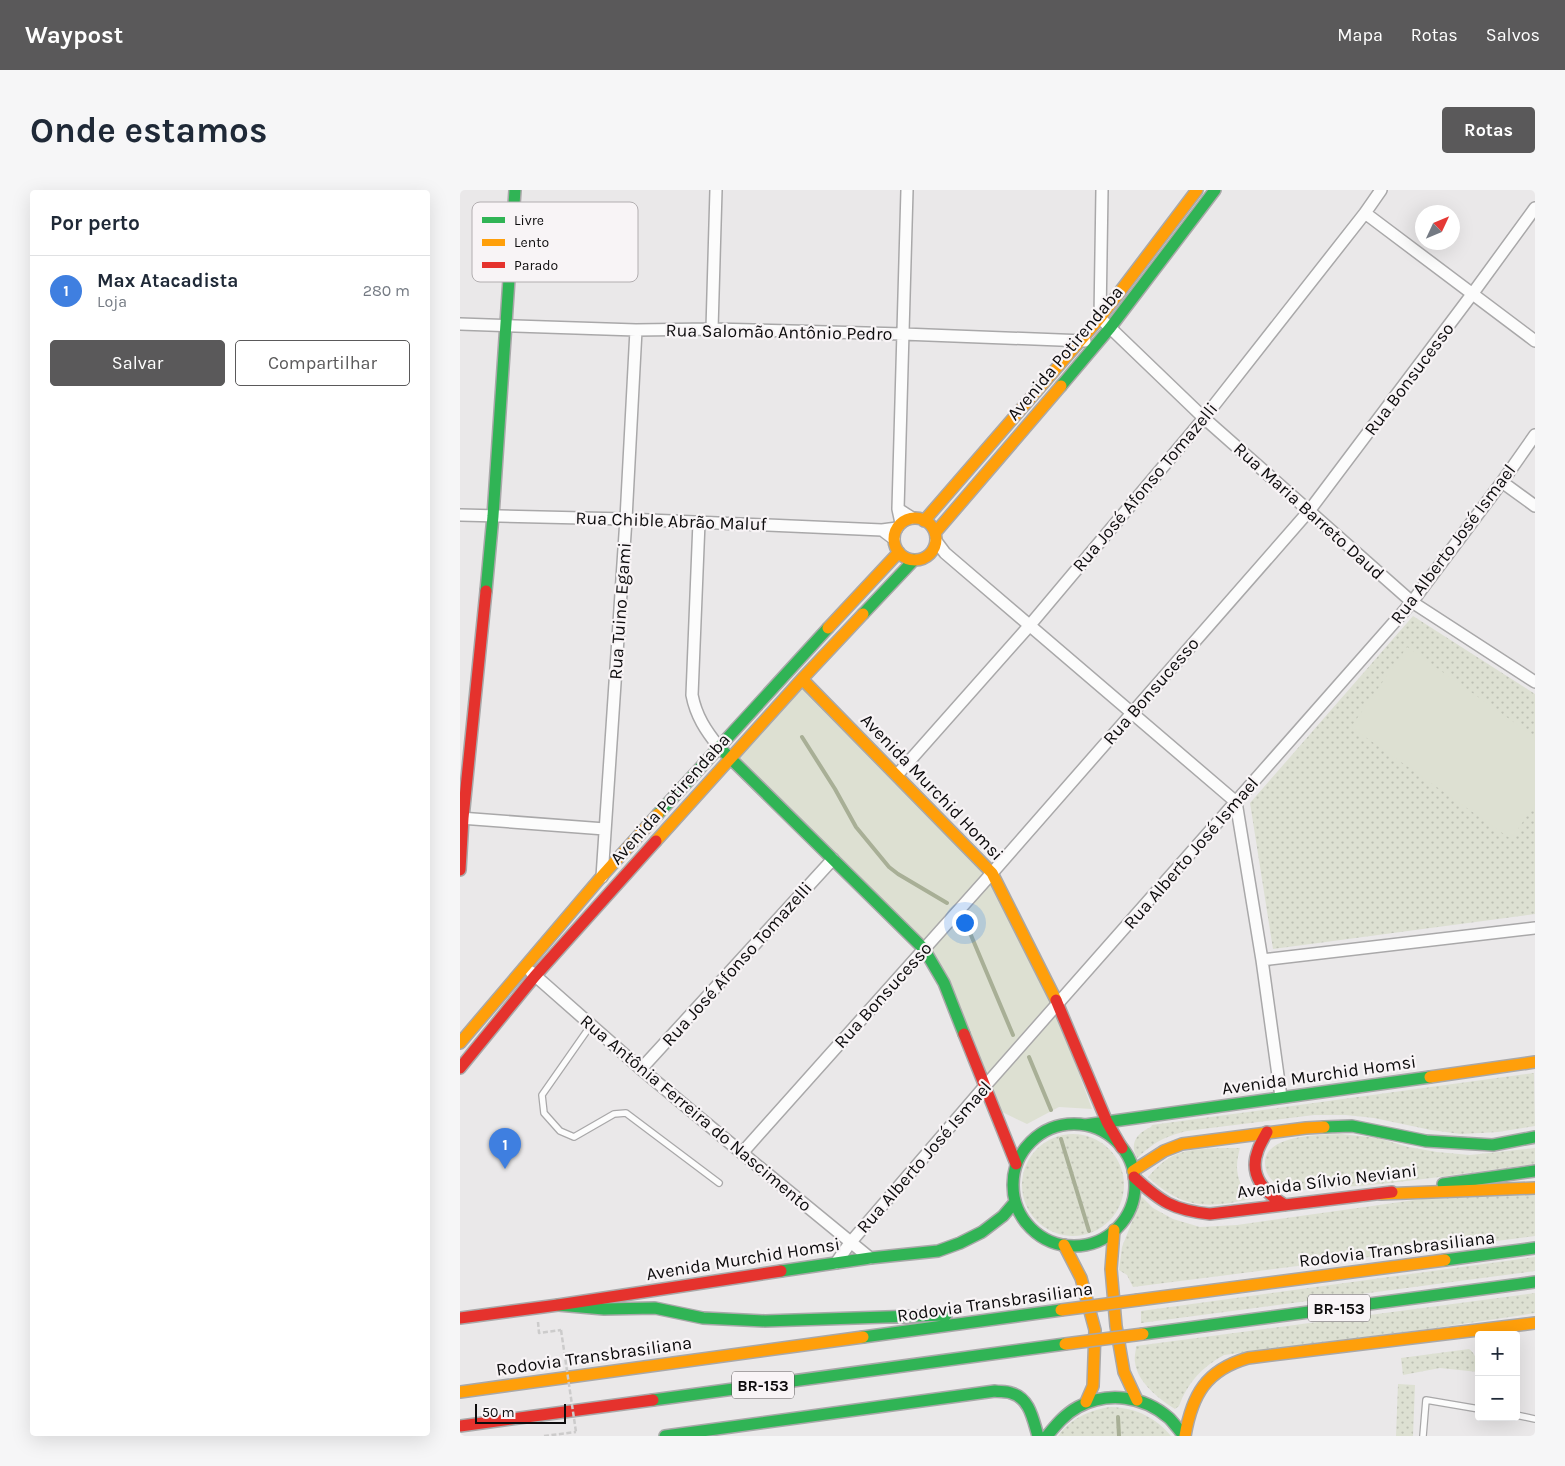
<!DOCTYPE html>
<html lang="pt">
<head>
<meta charset="utf-8">
<style>
  body { margin:0; font-family:Karla,sans-serif; background:#f6f6f7; color:#1f2937 }
  .controls { position:absolute; right:15px; bottom:15px; display:grid; overflow:hidden; border-radius:5px; box-shadow:0 5px 20px #0002 }
  .controls button { width:45px; height:45px; display:grid; place-items:center; padding:0; border:0; border-bottom:1px solid #e0e1e3; background:#fff; color:#1f2937; font:25px sans-serif }
  .compass { position:absolute; left:955px; top:15px; width:45px; height:45px; border-radius:50%; background:#fff; box-shadow:0 5px 20px #0002; rotate:46deg }
  .scale { position:absolute; left:15px; bottom:12px; width:91px; box-sizing:border-box; padding-left:5px; border:2px solid #0d0c0d; border-top:0; font-size:14px; line-height:18px; white-space:nowrap; color:#0d0c0d; -webkit-text-stroke:4px #f8f4f6; paint-order:stroke }
  .you { position:absolute; left:504px; top:732px; width:18px; height:18px; margin:-12px; border:4px solid #fff; border-radius:50%; background:#1a73e8; box-shadow:0 0 0 8px #1a73e833 }
  .badge { display:grid; place-items:center; width:32px; height:32px; border-radius:50%; background:#5a595a; color:#fff; font-size:16px; font-weight:700 }
  .pin { position:absolute; translate:-50% -41px; filter:drop-shadow(0 1px 2px #0008) }
  .pin::after { content:''; position:absolute; top:26px; width:18px; height:15px; background:inherit; clip-path:polygon(0 0,100% 0,50% 100%) }
  .list { margin:0; padding:0; list-style:none }
  h2 { display:flex; justify-content:space-between; align-items:center; height:65px; margin:0; padding:0 20px; font-size:21px }
  h2 small { font-size:16px; font-weight:400; color:#747a83 }
  .list li { display:grid; grid-template-columns:32px 1fr auto; gap:15px; align-items:center; box-sizing:border-box; height:70px; padding:0 20px; border-top:1px solid #e0e1e3 }
  .list b { display:block; font-size:19px; white-space:nowrap }
  .list p { margin:0; font-size:16px; white-space:nowrap; color:#747a83 }
  .list em { font-size:16px; font-style:normal; color:#747a83 }
  .actions { display:flex; gap:10px; padding:15px 20px }
  .actions a { flex:1; padding:11px 0; border:1px solid #5a595a; border-radius:5px; text-align:center; font-size:18px; color:#5a595a }
  .actions .main { background:#5a595a; color:#fff }
  .map { position:relative; flex:none; width:1075px; height:1246px; overflow:hidden; border-radius:5px }
  header { display:flex; align-items:center; gap:30px; box-sizing:border-box; height:70px; padding:0 25px; background:#5a595a; color:#fff }
  header strong { font-size:24px }
  nav { display:flex; gap:28px; margin-inline-start:auto; font-size:18px }
  .intro { display:flex; align-items:center; justify-content:space-between; box-sizing:border-box; height:120px; padding:0 30px }
  h1 { margin:0; font-size:35px }
  .button { padding:12px 22px; border-radius:5px; background:#5a595a; color:#fff; font-size:18px; font-weight:700 }
  main { display:flex; gap:30px; padding:0 30px }
  aside { flex:1; background:#fff; border-radius:5px; box-shadow:0 5px 20px #0002 }
  .map>svg:first-child { display:block }
</style>
</head>
<body>
<header>
<strong>Waypost</strong>
<nav><a>Mapa</a><a>Rotas</a><a>Salvos</a></nav>
</header>
<div class="intro"><h1>Onde estamos</h1><a class="button">Rotas</a></div>
<main>
<aside>
<h2>Por perto<small></small></h2>
<ul class="list">
<li><span class="badge" style="background:#3f7fe0">1</span><div><b>Max Atacadista</b><p>Loja</p></div><em>280 m</em></li>
</ul>
<div class="actions"><a class="main">Salvar</a><a>Compartilhar</a></div>
</aside>
<div class="map">
<svg width="1075" height="1246" viewBox="0 0 1075 1246">
  <defs>
    <pattern id="grass-dots" width="8" height="8" patternUnits="userSpaceOnUse" patternTransform="scale(1.25)"><rect width="8" height="8" fill="#dde0d2"/><path d="M2 2h.1M6 6h.1" fill="none" stroke="#bcbfb3" stroke-width="1.8" stroke-linecap="round"/></pattern>
  </defs>
  <rect width="100%" height="100%" fill="#eae8e9"/>
  <path fill="url(#grass-dots)" d="M953,426L1075,504V724L813,759L790,613Z
    M1074,883L1075,936L1038,942L1001,944L971,940L914,928L886,925H854L727,941C703,947 695,952 677,968C669,953 677,943 691,937L692,935Z
    M562 995a51 51 0 1 1 102 0a51 51 0 1 1-102 0Z
    M881,944L918,948L948,957L977,962L1010,965L1075,958V974C1011,982 946,993 881,997C864,998 840,1002 824,997C816,995 808,988 806,980C796,944 860,945 881,944Z
    M780,958C774,979 777,992 790,1009C747,1019 721,1018 688,987C694,980 701,973 709,968C726,957 760,958 780,958Z
    M1075,1004V1046L673,1097L667,1085L659,1080L662,1057L675,1024L680,1005L693,1018L713,1029L740,1037L777,1035L962,1009Z
    M1075,1067V1081L681,1133V1121Z
    M1075,1103V1123L1063,1125L968,1139L764,1165C743,1176 727,1193 719,1216L715,1219C699,1209 677,1192 675,1172C674,1167 676,1161 676,1156Z
    M1009,1159C1017,1165 1017,1173 1018,1182L980,1178L943,1185L941,1168Z
    M938,1194L955,1195L953,1246H936Z
    M651,1217C676,1218 695,1227 711,1246H598C611,1228 630,1220 651,1217Z"/>
  <path fill="#dde0d2" d="M947,457L1075,547V614L1051,649L891,537Z
    M343,495L526,682L464,752L278,569Z
    M532,690L592,814L525,890L470,760Z
    M597,824L632,919L599,917L567,934L536,919L529,901Z"/>
  <g fill="none" stroke-linecap="round" stroke-linejoin="round">
    <path stroke="#a8af96" stroke-width="4" d="M342,547L375,599L396,637L429,677L438,684L487,713
      M505,731L553,845
      M569,867L591,920
      M601,949L629,1041
      M658,1227L659,1246"/>
    <g stroke="#a9a8a9" stroke-width="8">
      <path id="lane" d="M131,835L82,905L84,923L100,941L114,947L154,924L166,923L259,993
        M1056,1225L1075,1229
        M963,1246L966,1210L1019,1219"/>
    </g>
    <g stroke="#a9a8a9" stroke-width="14">
      <path id="street" d="M642,0L640,128L744,228L952,412L1075,492
        M905,23L1075,151
        M0,134L176,140L252,139L443,144L625,151
        M252,139L256,0
        M1042,292L1075,316
        M438,319L452,328
        M0,325L166,329L422,340L437,338
        M239,332L232,505C236,526 246,541 259,557
        M441,333L438,319L447,0
        M422,340L434,349
        M476,351L485,363L776,612L802,770L821,907
        M437,585L570,435L744,228L905,23L921,0
        M0,628L145,639
        M142,687L166,329L176,140
        M802,770L1075,738
        M71,782L181,879L282,963L410,1068
        M181,879L373,669
        M282,963L532,683L849,321L1013,103L1075,18
        M376,1073L390,1053L525,896L952,412L1042,292L1075,245"/>
    </g>
    <g stroke="#a9a8a9" stroke-width="14">
      <path id="fast" d="M601,196L650,138L755,0
        M26,401L33,326L55,0
        M403,424L454,370
        M264,562L464,759L484,793L504,844
        M198,624L368,438
        M553 995a61 61 0 1 1 122 0a61 61 0 1 1-122 0Z
        M625,935L970,887
        M864,937L892,936L966,951L1033,955L1075,947
        M983,994L1075,981
        M985,1070L1075,1058
        M321,1081L410,1068L478,1061L500,1053L522,1042L543,1026L555,1012
        M98,1115L144,1119L195,1118L243,1128L305,1131L486,1125
        M683,1144L1075,1092
        M403,1147L601,1120
        M193,1210L605,1154
        M205,1246L535,1201C540,1202 546,1201 551,1203C570,1208 573,1230 578,1246
        M587,1246C596,1235 605,1224 618,1217C648,1201 684,1206 709,1228C714,1233 719,1240 724,1246"/>
    </g>
    <g stroke="#a9a8a9" stroke-width="14">
      <path id="slow" d="M434 349a21 21 0 1 1 42 0a21 21 0 1 1-42 0Z
        M464,331L640,128L737,0
        M475,343L601,196
        M368,438L439,362
        M342,489L532,683L596,810
        M196,651L342,489L403,424
        M0,853L142,686L198,624
        M970,887L1075,872
        M673,981L704,961L722,954L846,938L864,937
        M921,1004L1075,998
        M654,1040L651,1079L656,1136L664,1182L677,1210
        M604,1055L621,1088L635,1140L633,1196L626,1212
        M678,1110L985,1070
        M0,1202L403,1147
        M725,1246C732,1205 746,1180 788,1168L1075,1133"/>
    </g>
    <g stroke="#a9a8a9" stroke-width="14">
      <path id="jam" d="M0,680L3,628L26,401
        M596,810L647,932L662,958
        M504,844L556,974
        M0,878L75,786L196,651
        M807,942C804,948 800,954 798,960C788,986 805,1003 825,1015
        M674,987C701,1012 713,1020 750,1024L932,1002
        M0,1128L98,1115L321,1081
        M0,1236L193,1210"/>
    </g>
    <path stroke="#cccbcb" stroke-width="2.5" stroke-dasharray="5 2.5" stroke-linecap="butt" d="M78,1132L79,1143L101,1140
      M84,1246L116,1242"/>
    <use href="#lane" stroke="#fcfcfc" stroke-width="5.5"/>
    <use href="#street" stroke="#fcfcfc" stroke-width="11"/>
    <use href="#fast" stroke="#30b455" stroke-width="11"/>
    <use href="#slow" stroke="#ff9f0a" stroke-width="11"/>
    <use href="#jam" stroke="#e5322d" stroke-width="11"/>
    <g stroke="#a9a8a9" stroke-width="14" stroke-linecap="butt">
      <path id="slow-bridge" d="M601,1120L678,1110
        M605,1154L683,1144"/>
    </g>
    <path stroke="#cccbcb" stroke-width="2.5" stroke-dasharray="5 2.5" stroke-linecap="butt" d="M101,1140L116,1242"/>
    <use href="#slow-bridge" stroke="#ff9f0a" stroke-width="11"/>
  </g>
  <g text-anchor="middle" stroke-width="4.5" stroke-linejoin="round" paint-order="stroke">
    <g fill="#f8f4f6" stroke="#545253" stroke-width="1">
      <rect x="848" y="1104.5" width="62" height="27" rx="4"/>
      <rect x="272" y="1181.5" width="62" height="27" rx="4"/>
    </g>
    <g font-size="16" font-weight="bold" fill="#0d0c0d">
      <text x="879" y="1124">BR-153</text>
      <text x="303" y="1201">BR-153</text>
    </g>
    <g font-size="18" fill="#0d0c0d" stroke="#f8f4f6">
      <text transform="translate(319 142) rotate(1)" y="6">Rua Salomão Antônio Pedro</text>
      <text transform="translate(605 163) rotate(-50)" y="6">Avenida Potirendaba</text>
      <text transform="translate(949 189) rotate(-53)" y="6">Rua Bonsucesso</text>
      <text transform="translate(685 297) rotate(-50)" y="6">Rua José Afonso Tomazelli</text>
      <text transform="translate(849 321) rotate(42)" y="6">Rua Maria Barreto Daud</text>
      <text transform="translate(211 331) rotate(2)" y="6">Rua Chible Abrão Maluf</text>
      <text transform="translate(993 354) rotate(-53)" y="6">Rua Alberto José Ismael</text>
      <text transform="translate(160 421) rotate(-86)" y="6">Rua Tuino Egami</text>
      <text transform="translate(691 501) rotate(-49)" y="6">Rua Bonsucesso</text>
      <text transform="translate(472 597) rotate(46)" y="6">Avenida Murchid Homsi</text>
      <text transform="translate(210 609) rotate(-48)" y="6">Avenida Potirendaba</text>
      <text transform="translate(731 663) rotate(-49)" y="6">Rua Alberto José Ismael</text>
      <text transform="translate(277 774) rotate(-48)" y="6">Rua José Afonso Tomazelli</text>
      <text transform="translate(423 805) rotate(-48)" y="6">Rua Bonsucesso</text>
      <text transform="translate(859 885) rotate(-8)" y="6">Avenida Murchid Homsi</text>
      <text transform="translate(236 923) rotate(40)" y="6">Rua Antônia Ferreira do Nascimento</text>
      <text transform="translate(464 967) rotate(-49)" y="6">Rua Alberto José Ismael</text>
      <text transform="translate(867 991) rotate(-7)" y="6">Avenida Sílvio Neviani</text>
      <text transform="translate(937 1059) rotate(-7)" y="6">Rodovia Transbrasiliana</text>
      <text transform="translate(283 1069) rotate(-9)" y="6">Avenida Murchid Homsi</text>
      <text transform="translate(535 1112) rotate(-8)" y="6">Rodovia Transbrasiliana</text>
      <text transform="translate(134 1166) rotate(-8)" y="6">Rodovia Transbrasiliana</text>
    </g>
  </g>
  <rect x="12" y="12" width="166" height="80" rx="8" fill="#f8f4f6" stroke="#b2aeb0" stroke-width="1"/>
  <rect x="22" y="27" width="23" height="6" fill="#30b455"/>
  <rect x="22" y="49" width="23" height="7" fill="#ff9f0a"/>
  <rect x="22" y="72" width="23" height="6" fill="#e5322d"/>
  <g font-size="14" fill="#0d0c0d">
    <text x="54" y="35">Livre</text>
    <text x="54" y="57">Lento</text>
    <text x="54" y="80">Parado</text>
  </g>
</svg>
<div class="controls">
<button>+</button>
<button>−</button>
</div>
<svg class="compass" viewBox="-18 -18 36 36"><path d="M0-13l5 13h-10z" fill="#e53935"/><path d="M0 13l5-13h-10z" fill="#747a83"/></svg>
<div class="scale">50 m</div>
<div class="you"></div>
<div class="pin badge" style="left:45px;top:979px;background:#3f7fe0">1</div>
</div>
</main>
</body>
</html>
